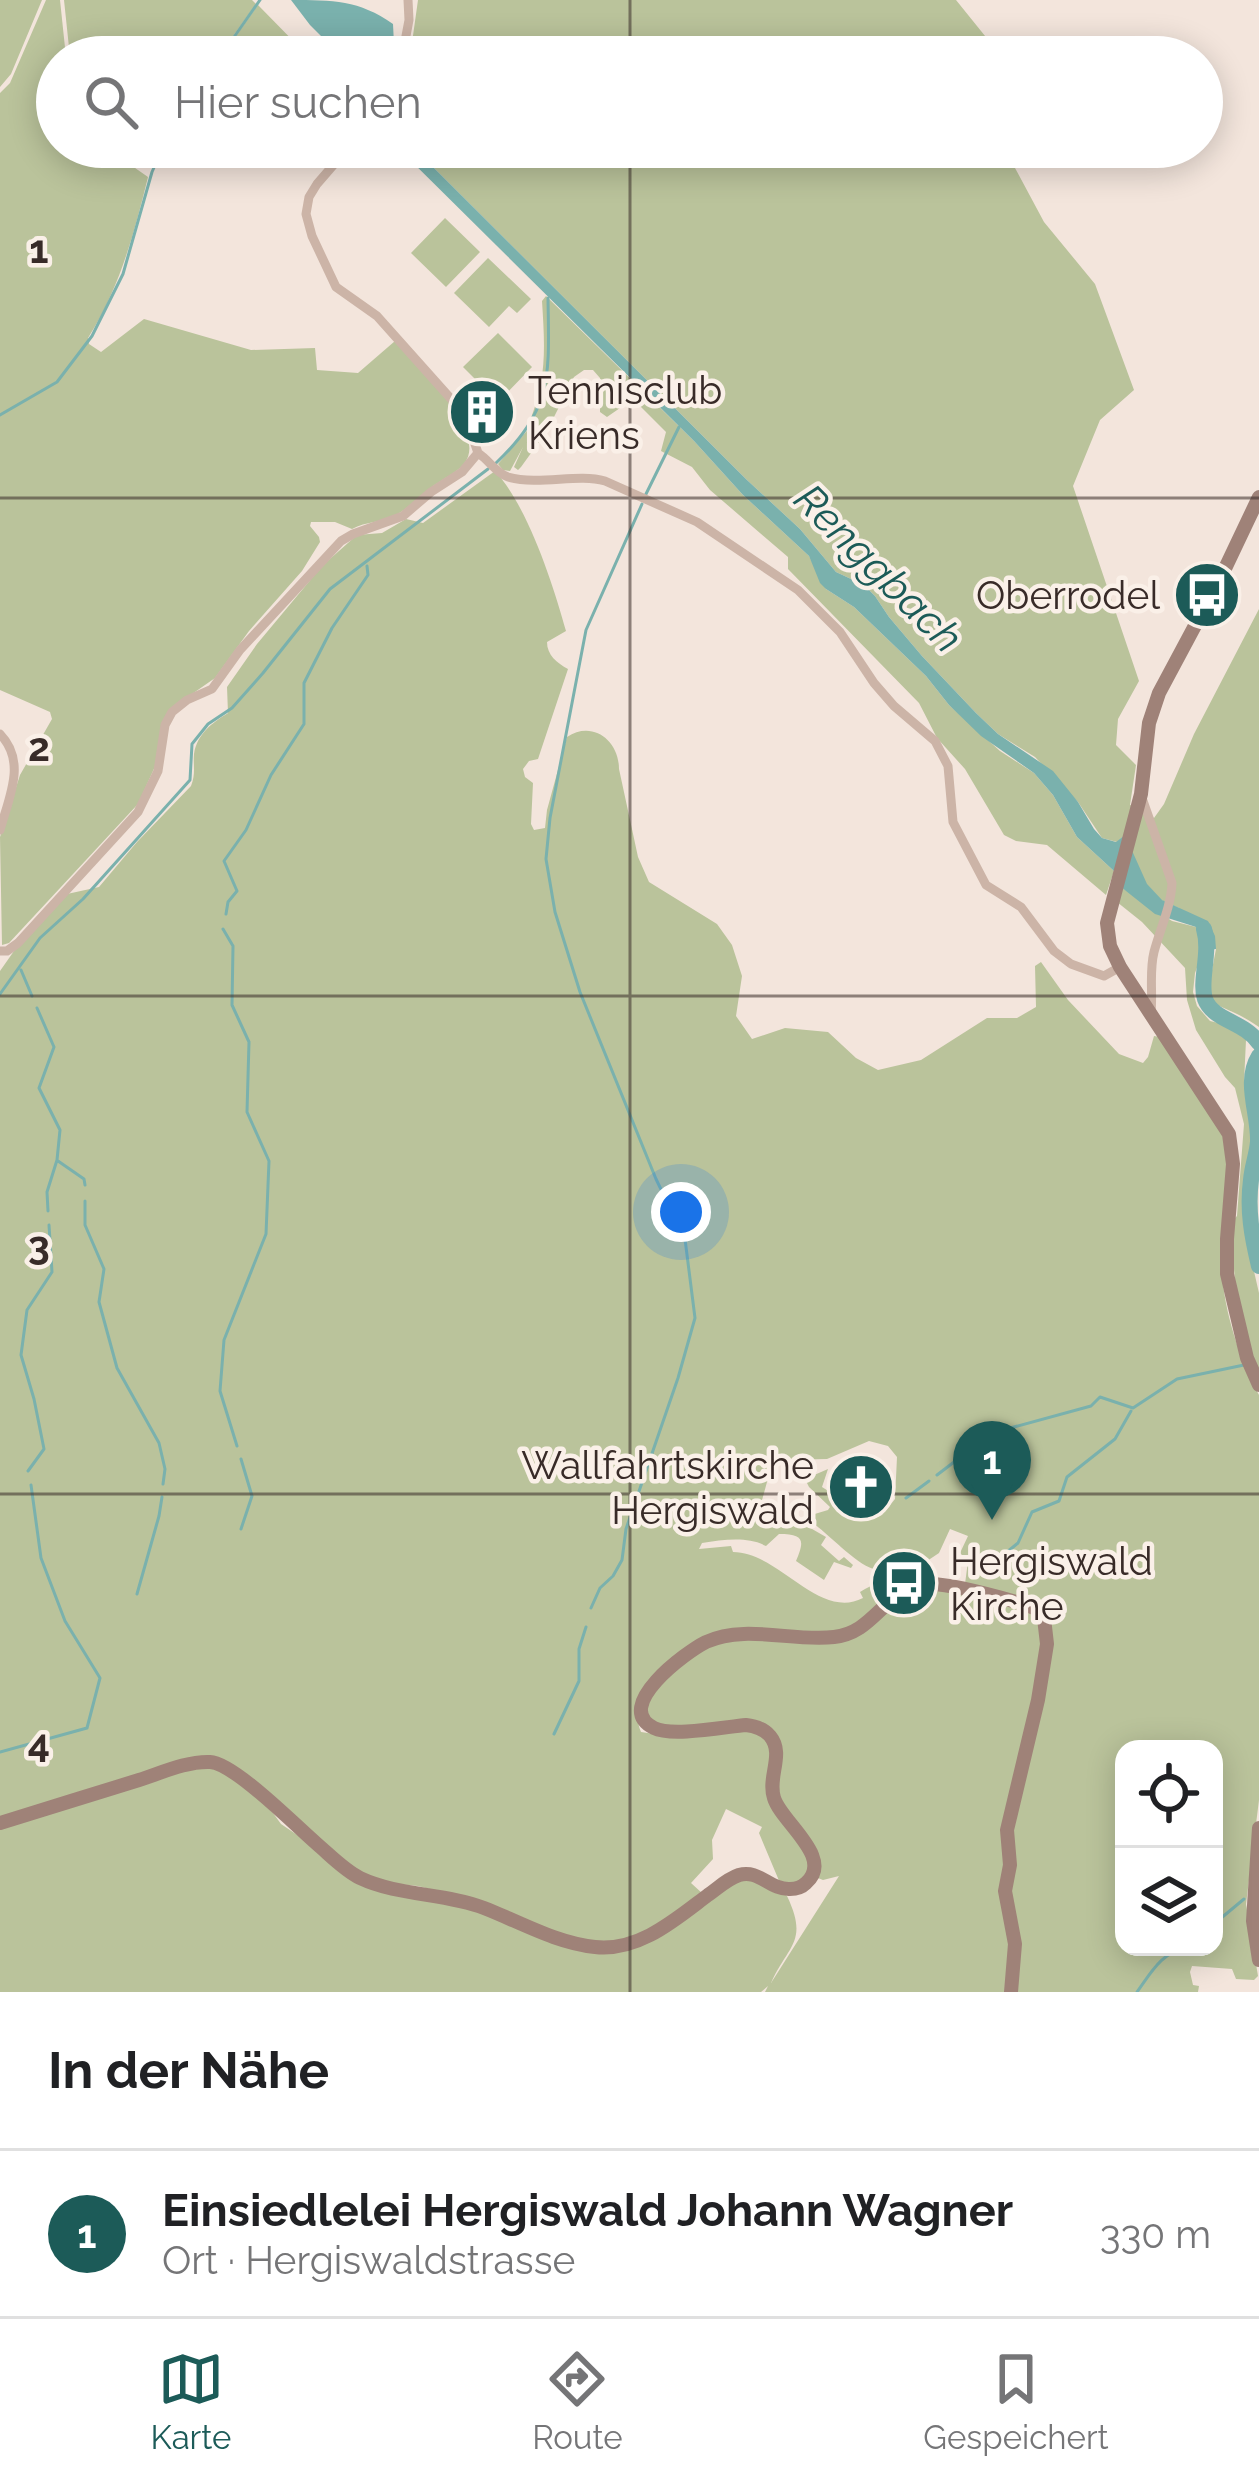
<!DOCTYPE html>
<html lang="de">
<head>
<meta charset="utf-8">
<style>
  body { margin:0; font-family:Raleway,sans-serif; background:#f2f2f2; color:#202124 }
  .controls { position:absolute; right:36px; bottom:36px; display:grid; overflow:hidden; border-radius:24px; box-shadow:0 6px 30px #0003 }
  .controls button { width:108px; height:108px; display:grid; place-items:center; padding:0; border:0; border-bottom:3px solid #e0e0e0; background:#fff; color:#202124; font:60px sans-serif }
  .you { position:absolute; left:681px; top:1212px; width:42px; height:42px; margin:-30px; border:9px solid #fff; border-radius:50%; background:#1a73e8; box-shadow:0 0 0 18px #1a73e833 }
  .badge { display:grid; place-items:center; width:78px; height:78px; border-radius:50%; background:#1c5b58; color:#fff; font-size:39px; font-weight:700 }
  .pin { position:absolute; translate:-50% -99px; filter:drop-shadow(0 3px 6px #0008) }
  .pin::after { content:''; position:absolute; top:63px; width:42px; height:36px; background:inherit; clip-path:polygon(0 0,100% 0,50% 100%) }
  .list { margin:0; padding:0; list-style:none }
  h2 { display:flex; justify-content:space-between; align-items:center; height:156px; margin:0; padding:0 48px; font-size:51px }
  h2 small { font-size:39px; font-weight:400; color:#757577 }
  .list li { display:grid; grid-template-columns:78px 1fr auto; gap:36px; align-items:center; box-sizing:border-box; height:168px; padding:0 48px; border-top:3px solid #e0e0e0 }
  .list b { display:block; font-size:45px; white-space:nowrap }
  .list p { margin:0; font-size:39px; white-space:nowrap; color:#757577 }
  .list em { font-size:39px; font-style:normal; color:#757577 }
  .icon { flex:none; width:66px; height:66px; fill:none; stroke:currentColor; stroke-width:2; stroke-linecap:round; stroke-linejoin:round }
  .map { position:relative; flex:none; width:1259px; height:1992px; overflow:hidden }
  .search { position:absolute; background:#fff; box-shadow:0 6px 30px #0003; left:36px; right:36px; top:36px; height:132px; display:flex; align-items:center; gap:30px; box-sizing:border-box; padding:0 42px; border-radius:66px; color:#757577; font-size:45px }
  .sheet { height:324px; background:#fff }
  nav { display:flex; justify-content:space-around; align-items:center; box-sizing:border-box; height:168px; border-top:3px solid #e0e0e0; background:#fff; font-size:33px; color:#757577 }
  nav a { display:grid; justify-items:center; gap:6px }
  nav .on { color:#1c5b58 }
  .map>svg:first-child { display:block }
</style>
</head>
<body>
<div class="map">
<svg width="1259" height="1992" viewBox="0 0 1259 1992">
  <rect width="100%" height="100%" fill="#f3e5dc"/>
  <path fill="#bac39b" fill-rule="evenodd" d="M0,0H42L11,74L0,87Z
    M46,0H60L66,57H57V147H105L148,177C134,234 120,287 88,338L89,344L101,352L144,319L251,350L315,348L317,370L358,373L395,341C415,364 490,432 464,464C456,473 443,479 433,486C421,495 409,508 396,515C382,523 366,521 352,529L335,522H311L310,526L319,537L320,542L302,571L249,631L215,678L172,708L158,760L138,804L9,943L2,945L0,837L20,775L52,719L50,712L0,690V93L10,83Z
    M64,0H252L256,4L218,57H70Z
    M418,0H956L1002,57H410Z
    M258,5L309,57H221Z
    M413,147H1010L1015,168L1044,222L1095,284L1134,390L1100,420L1073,486L1139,681L1118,719L1116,745L1136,765L1130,805L1133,806L1125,835L1117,842L1102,838L1078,802L1035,757L998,734L976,713L922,656L889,617L875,596L864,585L836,572L800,529L747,480Z
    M445,218L480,252L446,287L411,253Z
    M488,258L531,299L517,313L509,306L489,327L454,293Z
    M546,296L694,441L743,495L809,556L826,589L854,607L926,676L949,705L1000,751L1034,773L1053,795L1077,837L1114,871L1106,895L1047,845L1016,841L1004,835L965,769L937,738L919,703L788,569V557L710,490L692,467L661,451L666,432L633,399L607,417L600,412V378L593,370H584L574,377L547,431L521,467L518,470L514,467L523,447L510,471L503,470L498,464L532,425L529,423C547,379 545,348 542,301Z
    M498,333L532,367L498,402L463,367Z
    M495,471C528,507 553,584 566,631L547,642C547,655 557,663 568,669L538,759L529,761L523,769L525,777L533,783L531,824L534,830L545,828L547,810L567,737C592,720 619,740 619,769L638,857L649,882L717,924L732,945L742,976L736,1016L752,1039L785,1028L828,1032L856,1058L878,1070L921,1060L987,1018H1017L1036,1007L1035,966L1041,962L1068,1000L1119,1054L1143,1063L1148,1057L1154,1036L1160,1037C1180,1068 1218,1115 1228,1149C1235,1174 1223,1215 1222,1242C1218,1293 1235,1350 1259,1395V1800L1246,1904L1258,1976L1254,1980L1236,1979L1232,1969L1192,1966L1190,1972L1193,1985L1199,1986L1198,1992H765L768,1986L761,1992H0V1827L170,1774L214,1766L235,1776L273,1813L281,1824L312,1845L350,1878L375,1887L466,1906L516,1927L581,1948L606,1951L623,1949L650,1939L729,1884C751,1874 768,1883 787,1896C809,1942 788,1945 771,1983L839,1876L823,1880L818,1878C820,1838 784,1828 776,1794C769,1764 797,1735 752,1722L661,1727C648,1720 642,1712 649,1697C655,1684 669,1673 680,1664C740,1614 788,1655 850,1637C871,1631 884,1610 901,1598L903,1600L917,1595V1591H950L1008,1603L1007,1596L965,1584L968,1561L960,1553L968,1536L950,1529L939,1553L924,1563C905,1561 892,1572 877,1570C856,1566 827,1531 807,1519L808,1516L828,1510L830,1507L809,1487L805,1479L828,1469L822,1487L841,1499L840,1503L873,1519L882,1515L895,1499L897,1457L888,1446L869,1441L827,1459L781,1460L767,1482L759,1511L763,1513L762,1519L771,1521L773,1517L790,1523L793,1518L826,1537L821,1545L839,1561L844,1557L853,1565L851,1568L834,1562L824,1580L796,1561C805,1540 804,1534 779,1534L766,1546C747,1536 723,1540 702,1543L699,1549L731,1546L733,1552C779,1552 819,1621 863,1598L860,1592L865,1589L904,1569L916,1570L922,1576L896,1585V1588C881,1603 870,1622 848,1630C830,1636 811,1634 793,1633C726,1631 709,1629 658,1675C642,1690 632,1711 641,1732L661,1735L749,1730L761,1734L768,1742L771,1752L768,1774L770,1800L805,1849L811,1866C806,1881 795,1887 780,1883L759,1833L762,1827L726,1809L712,1840L713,1859L691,1883L703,1894L643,1936L617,1944L585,1943L514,1919L480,1902L418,1886L387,1883L359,1872L316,1840L234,1766L216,1758L202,1759L168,1768L0,1820V971L14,951L67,894L99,887L137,842L191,786C196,773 193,766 194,754C197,734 212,723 228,713L227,687L257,644L322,566L357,535L382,533L406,519L423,523ZM1124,1749H1214V1947H1124Z
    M1259,609V1027C1210,993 1202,1021 1216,949L1179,908L1161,900L1146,884L1132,853L1142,809L1154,818L1164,804L1194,734Z
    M1121,887L1172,921L1196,927L1201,934L1203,951L1195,973L1193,992L1197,1006L1210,1021L1235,1027L1243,1033L1246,1040L1244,1082L1254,1143L1244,1228L1259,1293V1377C1236,1329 1233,1272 1232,1221L1237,1216L1244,1124L1235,1088L1225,1077L1196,1030L1187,1000L1185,968L1142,922L1117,902Z"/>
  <path fill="#7ab1ad" d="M291,0C333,0 359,0 393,24L394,44L389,57H342L310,25Z
    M397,147H413L747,480L800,529L836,572L864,585L875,596L889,617L922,656L976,713L998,734L1053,771L1078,802L1094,829L1102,838L1116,842L1125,835L1147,884L1162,900L1208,921L1215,936L1216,949L1203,951L1204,940L1196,927L1155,914L1121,887L1114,871L1077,837L1053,795L1034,773L981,736L949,705L926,676L854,607L826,589L820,583L809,556L743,495L694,441Z"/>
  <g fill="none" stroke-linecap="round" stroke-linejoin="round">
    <path stroke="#7ab1ad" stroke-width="3" d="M220,57L260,0
      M0,415L57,382L92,336L123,274L152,172L163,147
      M496,463C554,408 549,373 548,298
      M646,494L679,427
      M226,914L228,902L237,891L224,861L246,830L271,775L304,724V683L332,628L368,575L367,566
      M223,929L233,946L232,1005L249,1042L247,1112L269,1161L266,1234L224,1340L220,1391L237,1446
      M21,970L32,996
      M0,994L40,938L83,899L190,780L192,744L208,724L232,708L263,673L330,589L488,469
      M37,1008L54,1047L39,1088L60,1130L57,1160L47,1192L48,1211
      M58,1161L84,1179L85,1185
      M1254,1165L1259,1166
      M85,1201V1225L104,1269L99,1302L117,1368L159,1443L165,1469L163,1484
      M241,1459L252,1496L241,1529
      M28,1471L44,1449L34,1399L21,1355L27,1310L52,1272L49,1225
      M937,1475L992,1433L1091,1406L1100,1397L1133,1408L1177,1379L1244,1365
      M906,1498L929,1481
      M984,1571L1018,1543L1032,1512L1059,1501L1067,1477L1115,1439L1131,1411
      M137,1594L159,1516L162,1497
      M591,1608L600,1588L613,1576L622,1560L626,1529L678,1378L695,1318L685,1239L656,1179L580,992L555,912L546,859L550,818L586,630L642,504
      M554,1734L579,1681V1649L586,1627
      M0,1752L87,1728L100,1678L65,1621L41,1558L31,1485
      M1214,1924L1244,1899
      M1137,1992C1152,1971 1162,1952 1188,1947"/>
    <path stroke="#7ab1ad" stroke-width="16" d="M1204,929C1211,953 1199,981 1205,999C1213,1021 1244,1021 1259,1043
      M1259,1056C1243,1082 1259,1113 1258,1142C1257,1154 1252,1167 1251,1180C1247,1210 1252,1237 1259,1266"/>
    <path stroke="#ccb4a7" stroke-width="9" d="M402,57L409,20L408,0
      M349,147L317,184L309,197L306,214L312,236L336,287L377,316L452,400L468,423L478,453
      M478,453C489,460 496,473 508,477C540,486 577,473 605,481L697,522L798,590L840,632L874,683L894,706L935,741L948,766L953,822L986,885L1021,907L1054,951L1071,964L1104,976L1120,967
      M0,734C27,762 9,797 0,830
      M1142,798L1172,883C1171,907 1160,929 1154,952C1149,972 1153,992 1151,1013
      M0,951H7L18,943L138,812L158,771L165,725L172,712L187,700L212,689L240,650L341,541L353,534L403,516L431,492L462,472L478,453"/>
    <path stroke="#9f8278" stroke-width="14" d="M1259,497L1221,577L1159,693L1149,723L1141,794L1107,923L1110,946L1120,967L1229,1134L1233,1164L1227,1239V1274L1247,1358L1259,1385
      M0,1823C46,1809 93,1794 139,1780C161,1773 187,1761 210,1762C234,1763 296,1826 317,1844C331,1856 344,1870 360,1878C398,1896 445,1893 484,1908C520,1922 556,1943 595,1947C639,1952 676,1919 708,1895C718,1888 727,1879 739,1875C759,1869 770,1890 790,1889C796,1889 802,1887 806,1883C835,1858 781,1822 774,1798C767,1777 785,1754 770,1736C763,1728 755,1726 746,1725C724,1727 672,1737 654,1728C611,1707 686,1652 706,1642C745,1624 793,1642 834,1637C862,1634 874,1614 894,1598C904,1591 916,1585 928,1584C951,1583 1003,1598 1027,1605L1038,1610L1044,1618L1047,1644L1038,1700L1007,1830L1010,1865L1005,1891L1015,1944L1011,1992
      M1259,1828L1253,1921L1259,1960"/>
  </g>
  <path fill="none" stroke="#382b28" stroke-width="3" stroke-opacity="0.55" d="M630,0V57M630,147V1992M0,498H1259M0,996H1259M0,1494H1259"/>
  <defs>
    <g id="building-disc" transform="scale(3.45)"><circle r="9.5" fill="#1c5b58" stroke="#faf0e8"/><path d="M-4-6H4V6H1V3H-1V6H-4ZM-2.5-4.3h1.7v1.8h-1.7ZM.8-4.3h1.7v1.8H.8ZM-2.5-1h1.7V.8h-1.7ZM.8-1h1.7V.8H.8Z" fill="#fff"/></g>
    <g id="bus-disc" transform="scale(3.45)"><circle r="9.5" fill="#1c5b58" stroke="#faf0e8"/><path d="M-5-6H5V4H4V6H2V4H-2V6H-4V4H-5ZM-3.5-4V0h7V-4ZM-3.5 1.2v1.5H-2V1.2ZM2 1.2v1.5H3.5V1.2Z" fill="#fff"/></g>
    <g id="church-disc" transform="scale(3.45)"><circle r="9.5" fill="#1c5b58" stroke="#faf0e8"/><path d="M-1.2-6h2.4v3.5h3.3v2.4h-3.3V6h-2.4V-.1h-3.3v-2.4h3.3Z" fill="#fff"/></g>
  </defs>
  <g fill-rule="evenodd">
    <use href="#building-disc" x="482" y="412"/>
    <use href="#bus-disc" x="1207" y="595"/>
    <use href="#church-disc" x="861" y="1487"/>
    <use href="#bus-disc" x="904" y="1583"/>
  </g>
  <g text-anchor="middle" stroke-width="9" stroke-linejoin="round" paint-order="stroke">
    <g font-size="39" fill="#382b28" stroke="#faf0e8" text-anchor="start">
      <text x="528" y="404">Tennisclub<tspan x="528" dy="45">Kriens</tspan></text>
      <text x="1160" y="609" text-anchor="end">Oberrodel</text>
      <text x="814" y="1479" text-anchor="end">Wallfahrtskirche<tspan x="814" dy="45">Hergiswald</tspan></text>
      <text x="950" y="1575">Hergiswald<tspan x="950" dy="45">Kirche</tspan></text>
    </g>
    <g font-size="42" font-style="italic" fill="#1c5b58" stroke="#faf0e8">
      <text transform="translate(879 568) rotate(45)" y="15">Renggbach</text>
    </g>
  </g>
  <g font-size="39" text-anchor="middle" font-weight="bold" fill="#382b28" stroke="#faf0e8" stroke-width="9" stroke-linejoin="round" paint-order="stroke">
    <text x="39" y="263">1</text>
    <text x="39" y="761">2</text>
    <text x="39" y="1259">3</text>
    <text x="39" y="1757">4</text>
  </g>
</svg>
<div class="controls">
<button><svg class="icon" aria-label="locate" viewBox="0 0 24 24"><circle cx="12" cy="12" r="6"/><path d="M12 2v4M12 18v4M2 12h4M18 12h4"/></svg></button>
<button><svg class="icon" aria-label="layers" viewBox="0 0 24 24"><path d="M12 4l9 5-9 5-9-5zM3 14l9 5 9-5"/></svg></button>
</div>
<div class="you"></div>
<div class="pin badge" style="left:992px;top:1520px">1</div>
<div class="search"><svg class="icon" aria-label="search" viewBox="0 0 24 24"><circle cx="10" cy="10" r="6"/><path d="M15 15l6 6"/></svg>Hier suchen</div>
</div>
<section class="sheet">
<h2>In der Nähe<small></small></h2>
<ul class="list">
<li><span class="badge">1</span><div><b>Einsiedlelei Hergiswald Johann Wagner</b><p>Ort · Hergiswaldstrasse</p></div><em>330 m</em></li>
</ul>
</section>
<nav>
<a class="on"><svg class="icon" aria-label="map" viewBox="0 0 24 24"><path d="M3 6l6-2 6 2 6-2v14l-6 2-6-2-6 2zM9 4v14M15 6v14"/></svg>Karte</a>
<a><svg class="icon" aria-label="directions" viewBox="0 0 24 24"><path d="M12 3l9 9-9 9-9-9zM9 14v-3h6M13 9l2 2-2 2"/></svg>Route</a>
<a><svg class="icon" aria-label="saved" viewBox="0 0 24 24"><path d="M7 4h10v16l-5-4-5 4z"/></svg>Gespeichert</a>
</nav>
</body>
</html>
